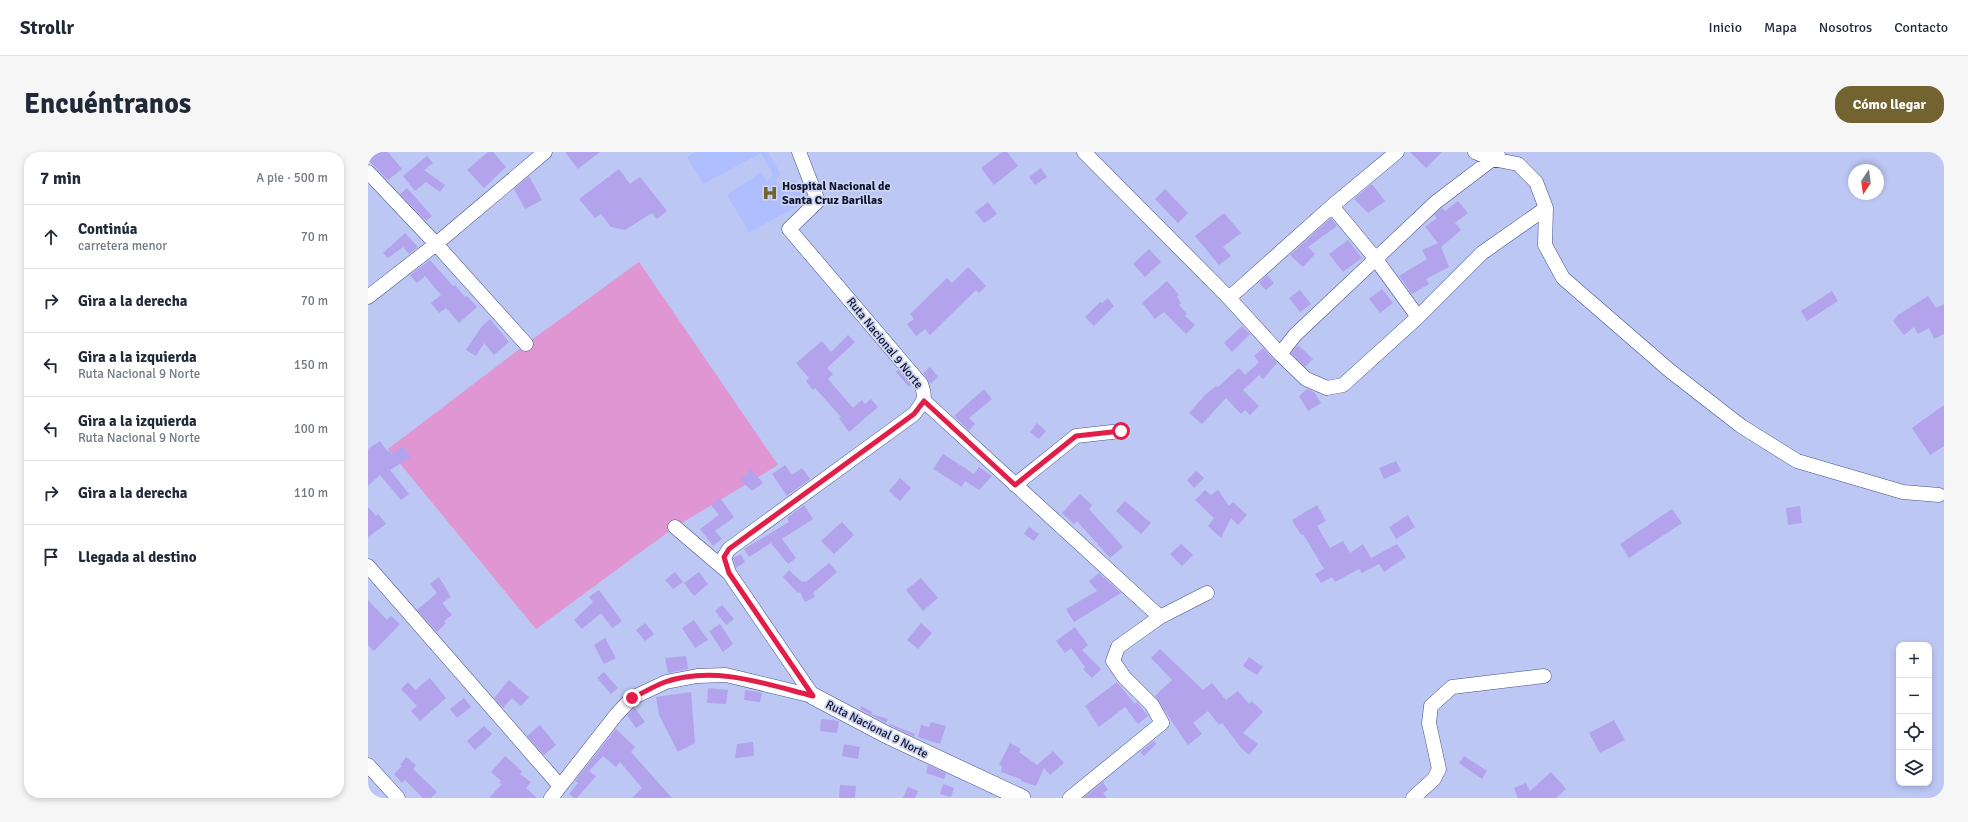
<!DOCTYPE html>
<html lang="es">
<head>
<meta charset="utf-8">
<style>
  body { margin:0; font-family:Signika,sans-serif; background:#f6f6f7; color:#1f2937 }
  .controls { position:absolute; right:12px; bottom:12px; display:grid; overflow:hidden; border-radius:8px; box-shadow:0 2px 6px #0003 }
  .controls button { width:36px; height:36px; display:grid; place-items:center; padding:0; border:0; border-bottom:1px solid #e0e1e3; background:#fff; color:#1f2937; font:20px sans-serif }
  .compass { position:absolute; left:1480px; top:12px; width:36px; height:36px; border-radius:50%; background:#fff; box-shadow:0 2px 6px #0003; rotate:193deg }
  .stop { position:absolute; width:12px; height:12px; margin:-9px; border:3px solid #e11d48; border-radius:50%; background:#fff }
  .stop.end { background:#e11d48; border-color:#fff; box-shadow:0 1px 4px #0008 }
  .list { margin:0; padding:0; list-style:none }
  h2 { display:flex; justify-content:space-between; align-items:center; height:52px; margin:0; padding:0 16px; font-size:17px }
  h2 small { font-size:13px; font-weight:400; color:#747a83 }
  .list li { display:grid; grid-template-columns:26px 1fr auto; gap:12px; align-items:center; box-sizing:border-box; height:64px; padding:0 16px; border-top:1px solid #e0e1e3 }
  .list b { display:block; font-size:15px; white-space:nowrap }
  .list p { margin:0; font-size:13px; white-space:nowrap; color:#747a83 }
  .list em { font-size:13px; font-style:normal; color:#747a83 }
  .icon { flex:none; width:22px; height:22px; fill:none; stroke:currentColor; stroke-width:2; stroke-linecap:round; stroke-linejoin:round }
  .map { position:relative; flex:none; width:1576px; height:646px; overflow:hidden; border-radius:16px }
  header { display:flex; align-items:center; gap:24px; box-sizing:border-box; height:56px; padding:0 20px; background:#fff; border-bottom:1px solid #e0e1e3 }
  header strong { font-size:19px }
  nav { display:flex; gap:22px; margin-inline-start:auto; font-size:14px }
  .intro { display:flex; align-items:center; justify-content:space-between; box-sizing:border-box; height:96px; padding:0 24px }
  h1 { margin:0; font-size:28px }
  .button { padding:10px 18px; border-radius:16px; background:#726330; color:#fff; font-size:14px; font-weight:700 }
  main { display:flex; gap:24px; padding:0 24px }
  aside { flex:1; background:#fff; border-radius:16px; box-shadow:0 2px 6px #0003 }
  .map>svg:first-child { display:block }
</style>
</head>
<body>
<header>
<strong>Strollr</strong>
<nav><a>Inicio</a><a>Mapa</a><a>Nosotros</a><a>Contacto</a></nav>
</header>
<div class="intro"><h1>Encuéntranos</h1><a class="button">Cómo llegar</a></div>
<main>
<aside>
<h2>7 min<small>A pie · 500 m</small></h2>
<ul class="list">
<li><svg class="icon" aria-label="ahead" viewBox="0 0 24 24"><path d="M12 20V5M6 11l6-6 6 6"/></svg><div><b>Continúa</b><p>carretera menor</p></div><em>70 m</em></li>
<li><svg class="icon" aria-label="right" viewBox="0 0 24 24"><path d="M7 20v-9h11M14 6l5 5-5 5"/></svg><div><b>Gira a la derecha</b></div><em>70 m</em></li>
<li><svg class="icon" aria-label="left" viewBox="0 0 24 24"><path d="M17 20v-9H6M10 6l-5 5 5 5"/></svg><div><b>Gira a la izquierda</b><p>Ruta Nacional 9 Norte</p></div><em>150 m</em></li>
<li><svg class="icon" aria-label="left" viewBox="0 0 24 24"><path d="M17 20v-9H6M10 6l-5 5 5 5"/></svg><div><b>Gira a la izquierda</b><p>Ruta Nacional 9 Norte</p></div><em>100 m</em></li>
<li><svg class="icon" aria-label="right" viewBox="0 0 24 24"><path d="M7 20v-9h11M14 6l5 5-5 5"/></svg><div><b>Gira a la derecha</b></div><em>110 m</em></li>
<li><svg class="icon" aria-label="arrive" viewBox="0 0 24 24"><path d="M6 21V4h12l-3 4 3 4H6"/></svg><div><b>Llegada al destino</b></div></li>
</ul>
</aside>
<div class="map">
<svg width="1576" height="646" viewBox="0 0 1576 646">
  <rect width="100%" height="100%" fill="#bcc7f3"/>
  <path fill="#aebefe" d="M327,0H400L410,17L412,22L407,28L412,36L426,28L435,32L441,38L443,48L381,80L359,43L393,20L399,29L402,27L405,22L403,18L393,1L335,32L319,5Z"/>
  <path fill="#df96d2" d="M271,110L410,313L307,375L168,477L20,297L158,192Z"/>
  <path fill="#b2a3ec" d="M0,0H20L34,17L20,28L0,8Z
    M120,0H125L138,15L116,36L99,18Z
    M197,0H232L210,17Z
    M634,0H639L650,14L626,33L613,16Z
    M1042,0H1074L1058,16Z
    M59,4L65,11L56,18L77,33L72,40L58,30L47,39L35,24Z
    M673,16L679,25L667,33L661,25Z
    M251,17L262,32L272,25L299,59L289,67L284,61L257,78L243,75L233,62L227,66L211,47Z
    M161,24L174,48L157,57L146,37Z
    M1004,32L1017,49L1000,61L986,47Z
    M39,36L64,64L58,69L32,42Z
    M797,37L820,61L810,71L787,47Z
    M1090,49L1100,61L1087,71L1093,78L1073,95L1081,115L1058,127L1061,132L1044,142L1031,124L1059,107L1054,98L1070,91L1057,75L1069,66L1066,63L1074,56L1077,59Z
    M620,50L629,62L616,71L607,60Z
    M856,61L873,81L855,95L863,104L851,113L827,84Z
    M963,66L969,74L940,95L947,102L935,115L922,103Z
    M37,81L50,95L41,102L35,95L20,106L15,101Z
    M980,88L994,106L975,120L961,102Z
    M781,97L793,110L777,125L765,112Z
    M62,108L85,134L87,133L97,145L99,144L109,155L91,171L78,156L71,161L63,151L73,143L57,124L49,131L42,123Z
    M600,115L618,134L611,141L608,138L562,183L557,177L548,184L539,172L546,167L542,162L579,126L584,131Z
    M899,123L906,131L898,138L891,131Z
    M799,129L811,143L809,145L813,151L811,153L819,162L817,164L827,173L818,182L796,160L787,167L774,151Z
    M1014,137L1025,151L1012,161L1001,147Z
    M932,138L943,152L932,160L921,146Z
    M1464,139L1470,149L1439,169L1433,159Z
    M1560,144L1568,156L1576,152V182L1566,187L1561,176L1550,182L1546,175L1536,183L1525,169L1530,163Z
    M740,146L746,154L726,174L717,165L732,150L734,151Z
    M122,167L141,190L126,203L116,191L108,204L98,198L114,174Z
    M874,174L882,182L864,200L856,191Z
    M480,183L487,190L459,216L465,222L460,227L485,256L494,248L497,252L503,247L510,255L481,280L471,266L473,265L447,236L445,238L438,229L441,226L428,211L454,189L463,200Z
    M930,193L945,207L937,215L923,201Z
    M895,196L909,211L895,227L891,223L875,238L891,254L882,263L877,258L873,262L858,246L834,272L821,261L837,243L848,234L850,235L871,216L877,223L891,210L886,204Z
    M562,215L570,225L562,232L555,221Z
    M530,218L543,233L541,235L528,220Z
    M616,237L624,247L601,266L607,272L601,279L586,264Z
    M939,237L946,240L953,251L940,259L931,244Z
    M1576,253V294L1562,303L1544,276Z
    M669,271L678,279L671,287L662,280Z
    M12,289L20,300L21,299L24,302L35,294L43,305L22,318L41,342L33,348L12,323L0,334V297Z
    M575,302L606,322L611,315L624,324L611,338L597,329L594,335L565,317Z
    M1028,309L1033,319L1016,327L1011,316Z
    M417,313L424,323L434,316L442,327L419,344L404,322Z
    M383,317L395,331L384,339L372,328Z
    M828,319L836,326L826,336L819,328Z
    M532,326L543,336L532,349L521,339Z
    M837,338L843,343L850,338L861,354L865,350L879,363L870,373L863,366L853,386L840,374L846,366L827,348Z
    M712,342L724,353L721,357L755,395L742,406L709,369L706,372L694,361Z
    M352,346L366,365L347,379L354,387L345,394L332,377L351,363L343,353Z
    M757,349L783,371L773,382L748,359Z
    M436,353L445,367L414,387L428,406L420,412L403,391L381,405L376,397L421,370L419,366Z
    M949,353L958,369L949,374L962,396L975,389L982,401L995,392L1003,406L1029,392L1038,405L1016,420L1011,412L994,421L991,417L967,430L964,425L953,431L947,422L956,417L935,382L933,383L924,368Z
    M1432,354L1434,371L1420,373L1418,356Z
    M0,355L8,364L10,362L18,372L0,385Z
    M1304,357L1314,371L1261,406L1252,392Z
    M1040,363L1047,375L1028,387L1021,375Z
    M474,370L486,383L466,402L453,389Z
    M661,375L671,382L666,389L656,382Z
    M813,392L825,403L814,414L802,402Z
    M373,402L377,410L368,416L365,406Z
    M461,411L469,420L445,441L447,445L437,450L432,440L430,441L415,425L421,418L434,430L437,429L438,430Z
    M307,420L315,430L305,437L297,428Z
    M331,420L340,432L326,444L316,431Z
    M731,421L753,441L706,470L698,457L729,439L721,429Z
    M71,425L83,445L74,451L84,463L76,469L78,471L69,480L49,458L69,441L62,432Z
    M553,426L570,446L555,459L538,438Z
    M231,438L254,469L244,476L233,461L214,477L206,468L225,450L221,445Z
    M0,448L19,468L23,464L32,472L6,499L0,493Z
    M354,453L366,467L358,473L347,459Z
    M326,468L340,488L327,496L314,476Z
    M277,471L286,482L277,489L268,478Z
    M553,471L564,481L550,497L539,488Z
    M352,472L365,492L355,500L341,479Z
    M707,475L720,493L714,498L733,517L724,526L715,517L717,515L703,496L697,501L688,489Z
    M237,486L248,506L236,512L226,493Z
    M792,497L835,538L844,531L858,548L870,539L881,552L884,549L895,560L875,581L890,592L881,603L874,597L854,571L851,573L840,559L825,571L834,582L820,593L819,592L787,544L804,528L783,506Z
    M318,504L320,517L300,521L297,506Z
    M881,505L895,515L889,523L875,514Z
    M236,520L250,536L243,542L229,526Z
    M62,526L78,546L52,569L43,559L49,554L33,537L40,530L47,538Z
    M141,528L161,545L153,554L144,546L135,556L126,546Z
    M749,530L767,552L769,550L780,564L770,572L757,555L731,575L717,554Z
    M340,536L360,538L358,552L339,551Z
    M377,538L394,541L392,550L376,548Z
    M323,540L327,591L310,600L291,563L288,545Z
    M96,546L103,555L89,566L82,557Z
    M494,554L504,560L503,562L520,567L518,571L492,557Z
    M267,556L277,570L268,576L259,563Z
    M453,567L471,569L469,581L452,579Z
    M1246,568L1257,588L1232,601L1221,581Z
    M563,570L578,574L572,592L550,585L553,573L561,575Z
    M522,572L547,582L546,585L521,573Z
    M172,573L188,593L176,603L159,584Z
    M116,574L124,582L107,598L99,589Z
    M248,577L267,595L263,600L304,646H264L274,636L252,610L248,615L235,604L221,619L228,624L209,646H206L201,642L210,631L207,629Z
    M786,589L788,592L776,604L772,600Z
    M385,590L386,604L367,606L369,592Z
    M642,591L653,597L651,600L669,613L685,599L696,611L682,623L676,616L668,634L653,629V627L633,620L634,614L631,613Z
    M476,592L492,595L490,607L474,604Z
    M137,604L154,619L152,622L163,630L158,636L169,646H121L134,632L131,631L133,629L123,620Z
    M1096,604L1119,619L1114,627L1091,611Z
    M38,605L48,613L45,617L69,640L63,646H55L37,628L34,631L26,622L34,614L32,613Z
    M560,613L578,621L576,627L558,621Z
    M1183,620L1198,637L1188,646H1150L1146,636L1158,631L1162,639Z
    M735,630L740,638L735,641L739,646H715Z
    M575,632L586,636L583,645L572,642Z
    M472,633L488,634L487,646H471Z
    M540,635L550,639L547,646H535Z"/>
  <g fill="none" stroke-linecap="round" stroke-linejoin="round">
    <g stroke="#445191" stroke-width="15">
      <path id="minor" d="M431,0L450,49L421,77L553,232C559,247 555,250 546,262L361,397L356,405L361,421L445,544
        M716,0L861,146L912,202L938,227L959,236L975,233L1050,165L1114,101L1178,56
        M1107,0L1124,7L1150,12L1168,30L1178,56L1177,93L1195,126L1301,218L1373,274L1429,309L1535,340L1571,343
        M0,20L68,92L158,192
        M964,54L1007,106L1050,165
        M0,145L68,92L177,0
        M861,146L964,54L1029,0
        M912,202L927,183L1068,50L1130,3
        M556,249L792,465
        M647,333L708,284L753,279
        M307,375L361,421
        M0,414L192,634
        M0,613L30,646
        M183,646L248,563L264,546L298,530L329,524L358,523L445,544
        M702,646L794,571L784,553L756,525L745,509L750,495L792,465L839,441
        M1045,646L1066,627L1071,617L1061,571L1063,554L1084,535L1176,524"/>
    </g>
    <g stroke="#445191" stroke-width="18">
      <path id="major" d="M445,544L519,583L654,646"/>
    </g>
    <use href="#minor" stroke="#fff" stroke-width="14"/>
    <use href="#major" stroke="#fff" stroke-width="17"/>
  </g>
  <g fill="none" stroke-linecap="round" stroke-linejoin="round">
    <path stroke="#e11d48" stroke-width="5" d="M264,546C275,541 286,534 297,530C346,513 398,532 445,544L361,421L356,405L361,397L546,262L556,249L647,333L708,284L753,279"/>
  </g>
  <defs>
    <g id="hospital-bare" transform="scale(1.2)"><path d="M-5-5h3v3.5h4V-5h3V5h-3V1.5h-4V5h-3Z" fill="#726330" stroke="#cdd5f3" stroke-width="2.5" paint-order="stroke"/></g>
  </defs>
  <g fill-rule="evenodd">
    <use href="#hospital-bare" x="402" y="41"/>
  </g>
  <g text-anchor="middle" stroke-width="3.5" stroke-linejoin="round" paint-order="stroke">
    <g font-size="12" font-weight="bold" fill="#0d112b" stroke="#cdd5f3" text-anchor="start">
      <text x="414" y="38">Hospital Nacional de<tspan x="414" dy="14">Santa Cruz Barillas</tspan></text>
    </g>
    <g font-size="12" fill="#0d112b" stroke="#cdd5f3">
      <text transform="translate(517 191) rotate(51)" y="4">Ruta Nacional 9 Norte</text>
      <text transform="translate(509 577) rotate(27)" y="4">Ruta Nacional 9 Norte</text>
    </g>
  </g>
</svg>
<div class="controls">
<button>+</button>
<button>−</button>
<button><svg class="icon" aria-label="locate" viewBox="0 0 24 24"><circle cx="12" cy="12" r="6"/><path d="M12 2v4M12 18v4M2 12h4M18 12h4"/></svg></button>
<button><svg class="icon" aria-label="layers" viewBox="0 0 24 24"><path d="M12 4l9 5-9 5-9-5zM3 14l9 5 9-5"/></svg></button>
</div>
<svg class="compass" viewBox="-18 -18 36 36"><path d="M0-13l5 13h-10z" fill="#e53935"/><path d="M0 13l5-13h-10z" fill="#747a83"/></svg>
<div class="stop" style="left:753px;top:279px"></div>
<div class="stop end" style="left:264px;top:546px"></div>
</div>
</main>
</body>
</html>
